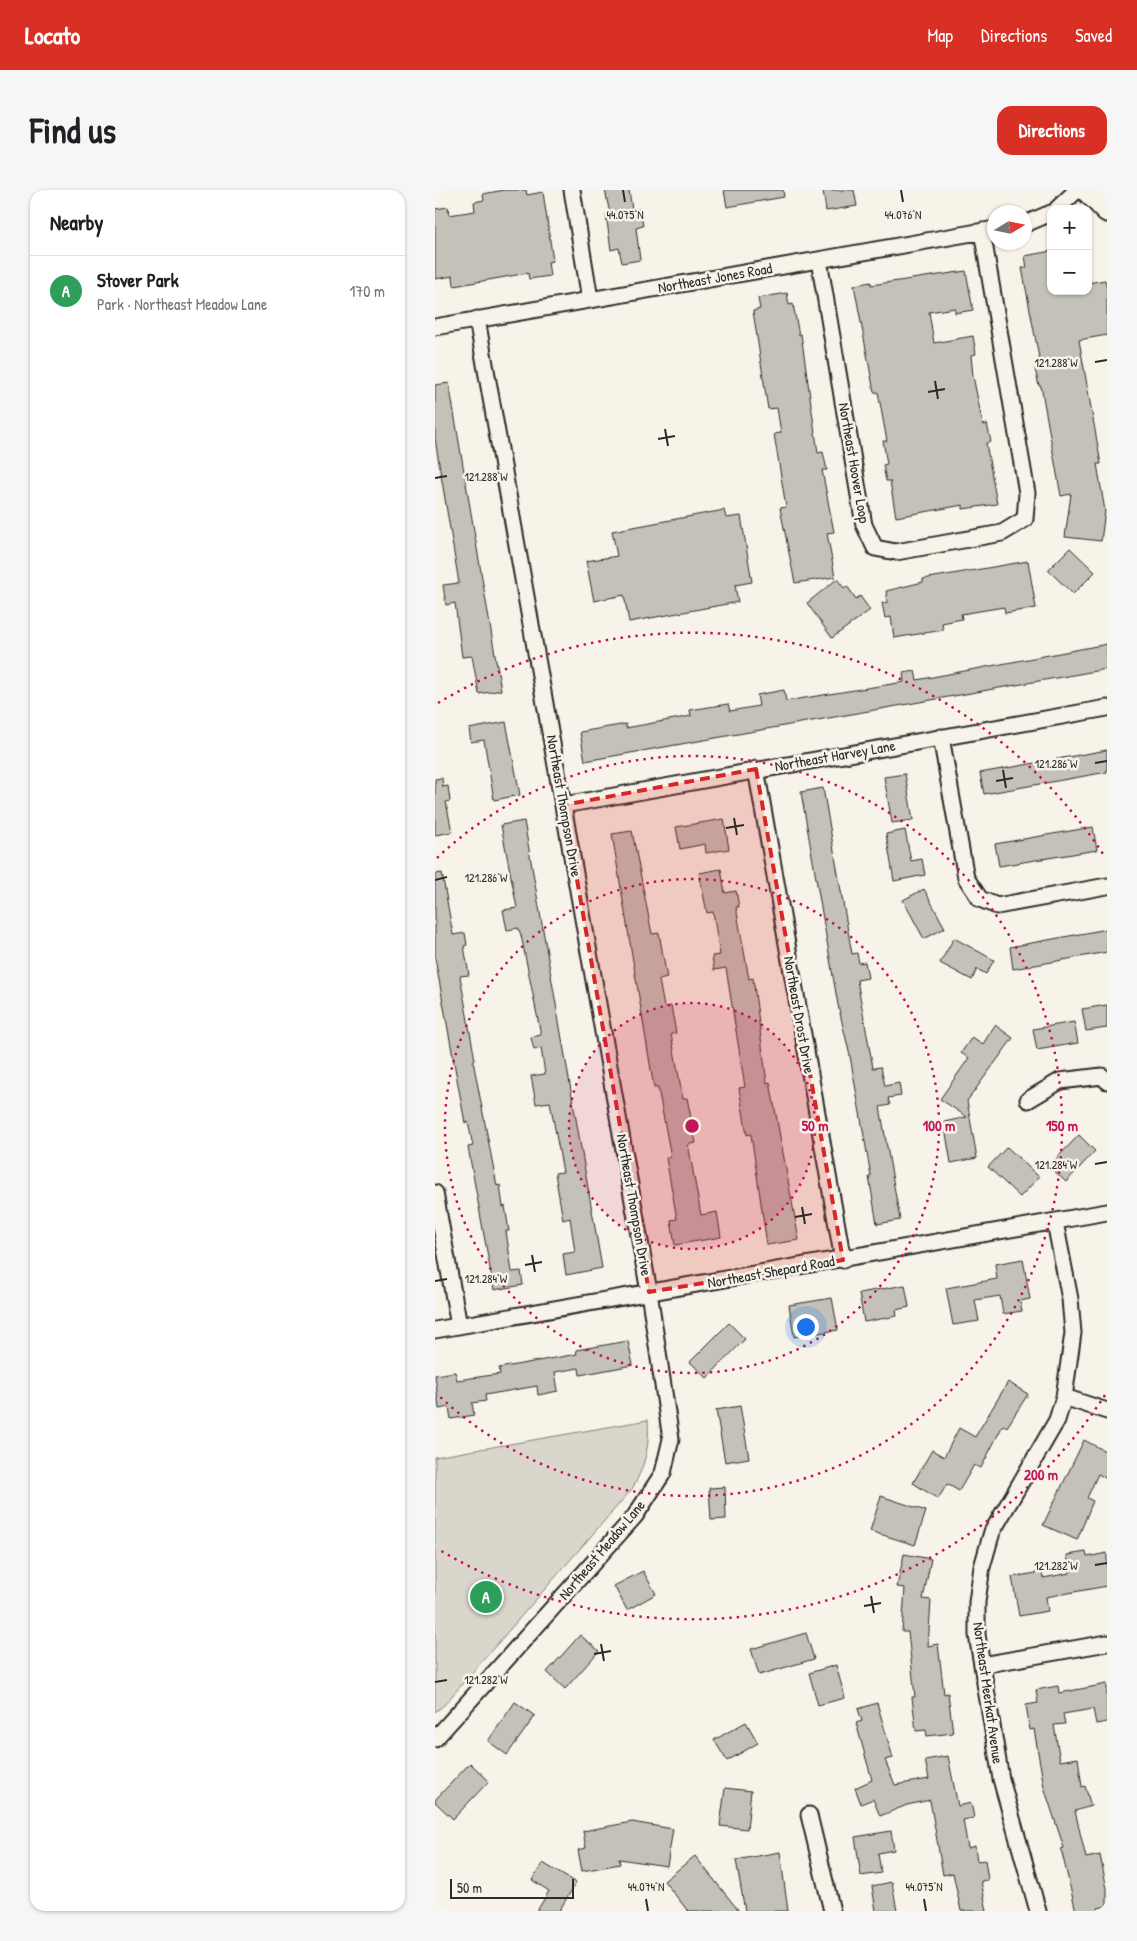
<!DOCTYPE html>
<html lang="en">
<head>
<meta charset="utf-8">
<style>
  body { margin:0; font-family:"Patrick Hand",sans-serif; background:#f6f6f6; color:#202124 }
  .controls { position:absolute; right:15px; top:15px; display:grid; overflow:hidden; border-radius:10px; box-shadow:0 1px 4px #0004 }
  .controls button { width:45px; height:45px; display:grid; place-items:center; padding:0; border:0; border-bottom:1px solid #e0e0e0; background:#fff; color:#202124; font:25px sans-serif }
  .compass { position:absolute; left:552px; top:15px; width:45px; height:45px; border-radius:50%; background:#fff; box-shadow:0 1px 4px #0004; rotate:80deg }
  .scale { position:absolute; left:15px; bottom:12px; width:124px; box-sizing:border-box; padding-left:5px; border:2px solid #2b2b2b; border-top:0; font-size:14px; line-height:18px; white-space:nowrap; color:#2b2b2b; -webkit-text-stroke:4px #f7f3e8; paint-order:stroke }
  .you { position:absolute; left:370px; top:1136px; width:18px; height:18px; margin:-12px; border:4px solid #fff; border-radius:50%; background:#1a73e8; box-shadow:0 0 0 8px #1a73e833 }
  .badge { display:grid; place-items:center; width:32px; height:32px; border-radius:50%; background:#d93025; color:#fff; font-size:16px; font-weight:700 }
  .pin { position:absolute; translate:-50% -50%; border:2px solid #fff; box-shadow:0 1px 5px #0006 }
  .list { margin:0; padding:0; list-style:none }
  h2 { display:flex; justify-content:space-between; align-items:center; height:65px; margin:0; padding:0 20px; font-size:21px }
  h2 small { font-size:16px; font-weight:400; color:#757577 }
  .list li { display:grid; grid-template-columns:32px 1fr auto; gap:15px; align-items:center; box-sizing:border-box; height:70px; padding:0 20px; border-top:1px solid #e0e0e0 }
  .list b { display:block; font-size:19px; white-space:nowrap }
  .list p { margin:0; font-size:16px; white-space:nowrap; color:#757577 }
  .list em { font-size:16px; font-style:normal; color:#757577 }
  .map { position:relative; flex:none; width:672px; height:1721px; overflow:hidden; border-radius:15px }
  header { display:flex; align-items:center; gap:30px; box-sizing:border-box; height:70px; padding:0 25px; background:#d93025; color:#fff }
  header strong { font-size:24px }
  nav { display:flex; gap:28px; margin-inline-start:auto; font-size:18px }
  .intro { display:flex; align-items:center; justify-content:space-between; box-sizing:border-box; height:120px; padding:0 30px }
  h1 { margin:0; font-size:35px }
  .button { padding:12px 22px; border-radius:15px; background:#d93025; color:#fff; font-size:18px; font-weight:700 }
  main { display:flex; gap:30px; padding:0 30px }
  aside { flex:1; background:#fff; border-radius:15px; box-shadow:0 1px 4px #0004 }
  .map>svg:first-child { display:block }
</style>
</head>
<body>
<header>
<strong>Locato</strong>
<nav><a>Map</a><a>Directions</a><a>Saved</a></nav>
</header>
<div class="intro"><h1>Find us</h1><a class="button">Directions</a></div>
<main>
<aside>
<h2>Nearby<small></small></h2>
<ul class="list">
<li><span class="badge" style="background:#2e9e5b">A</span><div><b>Stover Park</b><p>Park · Northeast Meadow Lane</p></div><em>170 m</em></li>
</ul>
</aside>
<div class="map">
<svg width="672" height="1721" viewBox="0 0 672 1721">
  <rect width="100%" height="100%" fill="#f7f3e8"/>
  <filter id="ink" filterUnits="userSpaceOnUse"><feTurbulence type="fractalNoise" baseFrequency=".02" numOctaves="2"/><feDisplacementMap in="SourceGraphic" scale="10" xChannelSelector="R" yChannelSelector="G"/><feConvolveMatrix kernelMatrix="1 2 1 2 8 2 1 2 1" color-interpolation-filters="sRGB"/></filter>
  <g filter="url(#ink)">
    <path fill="#dad6cc" stroke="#82807c" d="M213,1230C215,1256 210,1276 197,1299L9,1515L0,1522V1267Z"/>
    <path fill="#c4c1b9" stroke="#2b2b2b" d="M69,0H91L92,5L108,2L118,71L113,72L115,86L94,89L93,83L19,96L18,86L0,89V19L13,17L14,25L40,21L39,12L49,10L48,4Z
      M170,0H194L197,20L205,19L208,36L201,38L205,70L187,73L184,58L176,60L171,24H175Z
      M289,0H348L349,7L292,17Z
      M388,0H419L422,16L391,21Z
      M616,61V101H653V93L670,90L672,99V145L644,150L666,274H662L670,321L666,351L630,347L636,304L626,306L606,196H604L600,179L606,178L587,78H592L590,66Z
      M531,81L538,120L520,123V118L494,122L499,153L538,146L541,164L536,165L538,186L548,235L552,234L556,252L551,253L562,314L528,319V315L461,327L455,291H451L448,275L452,274L448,251H452L443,202H439L419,95L436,92V95Z
      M352,103L354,115L358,114L364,145L366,144L383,263L388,262L392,280H387L399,342L392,343L400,387L360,393L345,318L351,317L339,244L346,243L342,218L333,219L318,121L325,119L323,108Z
      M14,193L66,500L44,504L37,466L27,467L20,413L11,415L8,395L24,393L0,249V195Z
      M289,320L291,328L306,326L317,392L300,395L303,412L194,432L189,405L159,411L151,371L182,366L177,341Z
      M635,358L660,382L638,404L613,380Z
      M593,371L601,418L570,423L569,417L526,424L527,429L507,433L508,440L459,448L456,427L450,428L447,413L453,412L451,401L488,392V389Z
      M402,389L409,398L412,396L421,409L425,406L435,420L397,448L372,413Z
      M672,454V479L150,571L145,542L191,534V538L256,526L255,520L293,514L295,521L324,516L322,505L349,500L351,511L469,492L468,483L480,481L482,490Z
      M71,532L85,605L59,610L49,550L36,552L34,539Z
      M672,560V582L549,604L545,583Z
      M470,584L478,630L457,633L449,587Z
      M7,588L8,597L13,596L15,611L11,612L17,642L0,645V589Z
      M388,598L417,764L422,763L424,773L430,772L433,788L422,790L438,878L446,877L450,896L464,893L466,906L453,908L455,915L445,917L465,1030L442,1034L434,987L436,986L415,866L403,815L366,602Z
      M289,629L294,659L271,663L270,654L245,659L241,637Z
      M89,631L167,1078L131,1085L128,1064L140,1062L135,1028L128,1030L120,983L128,982L115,912L101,914L96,886L110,884L106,858L99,860L96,847L106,845L86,745L83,738L72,740L68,720L82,718L66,635Z
      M658,637L662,660L564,676L560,654Z
      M470,640L476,671L487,669L490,685L459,691L451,644Z
      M197,641L217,744L224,743L232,788L224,790L229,817L236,816L241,843L236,844L248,909L252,908L261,953L253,954L266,1025L282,1022L286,1047L240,1055L236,1030L242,1029L231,968L236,967L223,898H219L177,644Z
      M286,679L290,703L301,701L304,717H301L314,789L318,788L332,893L335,892L364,1050L332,1055L316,944L312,945L304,898L310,897L291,778L279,780L277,766L285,765L278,722L272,723L264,683Z
      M7,683L18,745L30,743L32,755L29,756L34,785L25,786L40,870L38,871L62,996L65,995L68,1017L70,1016L74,1041H71L77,1082L86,1081L88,1095L59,1100L33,957L38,956L33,932L30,933L0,768V684Z
      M489,699L510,738L489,749L468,710Z
      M672,739V762L578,779L575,757Z
      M519,748L559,770L551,784L542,779L537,790L505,773Z
      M672,815V838L651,841L647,819Z
      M639,832L643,853L602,860L598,839Z
      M560,835L578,848L532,911L542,968L516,973L509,932L532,927L505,909L534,868L526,863L537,847L548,854Z
      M644,945L660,961L631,992L614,976Z
      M572,957L604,987L585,1007L553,977Z
      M588,1069L595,1109L585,1111L587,1121L568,1124L565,1106L540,1110L544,1131L518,1135L511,1098L562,1089L560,1074Z
      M470,1095L474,1117L461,1120L462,1126L429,1132L424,1103Z
      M397,1108L403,1140L359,1147L354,1115Z
      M294,1133L310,1149L272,1188L255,1172Z
      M193,1151L198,1175L145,1185L144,1178L120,1182L123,1201L103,1205L102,1196L50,1205L51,1211L37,1213L39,1225L16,1229L14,1217L4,1219L0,1185L20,1182L22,1190L65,1184L64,1178L142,1164L141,1160Z
      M573,1192L593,1204L572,1237L568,1235L546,1278L539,1275L524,1301L512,1294L503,1309L478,1293L497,1260L509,1267L524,1238L540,1247Z
      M305,1216L314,1268L290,1272L281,1220Z
      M649,1250L672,1262V1289L663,1284L652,1308L658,1311L642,1350L608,1335Z
      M290,1297L291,1329L276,1330L274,1298Z
      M446,1306L491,1321L480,1355L435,1341Z
      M651,1362L652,1367L672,1363V1396L611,1407L613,1421L584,1426L577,1387L607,1382L608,1388L635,1383L632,1365Z
      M469,1364L496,1369L488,1409L496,1410L493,1456L503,1454L509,1504L513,1503L518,1543L492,1546L491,1540L481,1541L477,1507H480L473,1442H467L470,1398L462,1397Z
      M208,1381L221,1404L192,1420L179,1396Z
      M371,1443L379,1469L324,1485L316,1459Z
      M145,1445L164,1461L130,1499L112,1482Z
      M401,1475L410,1508L383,1515L374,1483Z
      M672,1494V1532L661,1534L658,1519L628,1524L630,1534L619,1535L625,1571L643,1568L647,1597L650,1596L656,1616L640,1621L651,1668L665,1665L672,1699V1716L663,1718L664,1721H641L626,1659L629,1658L609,1597L599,1539L595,1540L591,1515L603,1513L601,1500L623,1496L624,1503Z
      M80,1512L100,1526L72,1565L53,1551Z
      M442,1513L458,1568L450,1570L460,1595L494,1589L490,1570L513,1566L523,1616L536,1613L539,1628L528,1630L533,1658L540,1656L542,1671L550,1670L553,1690L546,1691L552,1721H526L518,1683L508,1685L495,1610L472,1615L445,1626L438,1609L426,1614L420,1598L437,1590L421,1533L427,1531L423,1519Z
      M311,1532L323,1553L292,1571L279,1550Z
      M35,1573L54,1591L18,1629L0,1612V1610Z
      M290,1598L316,1601L312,1639L285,1636Z
      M197,1632L238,1639L232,1676L184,1669L185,1674L147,1681L143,1660L151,1658L148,1641Z
      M456,1641L459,1660L443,1663L446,1683L426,1686L420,1647Z
      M345,1662L353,1721H310L301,1670Z
      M260,1666L304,1721H253L229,1691Z
      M108,1673L141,1693L124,1721H102L114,1701L97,1690Z
      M457,1692L462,1721H441L437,1696Z"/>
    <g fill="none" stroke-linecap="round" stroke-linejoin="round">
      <g stroke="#2b2b2b" stroke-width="19">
        <path id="street" d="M137,0L155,109
          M622,19L642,0
          M590,34L616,23
          M384,70L429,335L440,358L461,362L567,343L590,329L592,303L547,41
          M0,137L560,39
          M506,547L531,688L545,709L562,716L672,696
          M321,579L408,1070
          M129,615L672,518
          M593,910L625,891L667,886L672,891
          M0,1003L24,1136
          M0,1140L672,1022
          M629,1207L672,1221
          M547,1475L672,1453
          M0,1549L200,1326L228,1283L236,1249L214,1102L42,129
          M374,1625L397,1721
          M603,1721L566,1589L542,1445V1412L547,1377L557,1342L622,1230L629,1207L638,1143L635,1109L620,1032"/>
      </g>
      <g stroke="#2b2b2b" stroke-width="25">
        <path id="secondary" d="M651,0L672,21"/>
      </g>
      <use href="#street" stroke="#f7f3e8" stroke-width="15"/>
      <use href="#secondary" stroke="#f7f3e8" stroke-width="21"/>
    </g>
  </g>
  <path fill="#d62828" fill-opacity="0.2" stroke="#d62828" stroke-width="4" stroke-dasharray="10 6" stroke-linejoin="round" d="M321,579L408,1070L214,1102L129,615Z"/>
  <path fill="none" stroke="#2b2b2b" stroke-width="2" d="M188,0L190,12M466,0L468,12M660,172L672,170M500,191L503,209M493,202L510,199M230,239L233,256M223,249L240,246M0,288L12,286M660,573L672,571M568,580L571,598M561,591L578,588M299,628L302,645M291,638L309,635M0,690L12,687M660,974L672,972M367,1017L370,1034M360,1027L377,1024M97,1065L100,1082M90,1075L107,1072M0,1091L12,1089M660,1375L672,1373M436,1406L439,1423M429,1416L446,1413M166,1454L169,1471M159,1464L176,1461M0,1492L12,1490M211,1709L213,1721M489,1709L491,1721"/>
  <circle cx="257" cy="936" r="123" fill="#c2185b" fill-opacity=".12"/>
  <g fill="none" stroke="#c2185b" stroke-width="2.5" stroke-dasharray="2.5 5">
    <circle cx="257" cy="936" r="123"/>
    <circle cx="257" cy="936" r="247"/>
    <path d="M2 668A370 370 0 1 1 2 1204"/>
    <path d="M670 1205A493 493 0 0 1 3 1359M3 513A493 493 0 0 1 670 667"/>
  </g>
  <g text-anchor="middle" stroke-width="5" stroke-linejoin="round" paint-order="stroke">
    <g font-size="15" fill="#2b2b2b" stroke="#f7f3e8">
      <text transform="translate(280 88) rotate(-10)" y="5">Northeast Jones Road</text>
      <text transform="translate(419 273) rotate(80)" y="5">Northeast Hoover Loop</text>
      <text transform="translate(400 566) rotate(-10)" y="5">Northeast Harvey Lane</text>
      <text transform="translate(129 616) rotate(80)" y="5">Northeast Thompson Drive</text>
      <text transform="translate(364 825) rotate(80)" y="5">Northeast Drost Drive</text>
      <text transform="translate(199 1015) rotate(80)" y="5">Northeast Thompson Drive</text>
      <text transform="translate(336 1082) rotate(-10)" y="5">Northeast Shepard Road</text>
      <text transform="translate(167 1360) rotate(-50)" y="5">Northeast Meadow Lane</text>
      <text transform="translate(553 1503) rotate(82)" y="5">Northeast Meerkat Avenue</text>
    </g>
  </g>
  <g font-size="12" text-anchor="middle" fill="#2b2b2b" stroke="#f7f3e8" stroke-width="5" stroke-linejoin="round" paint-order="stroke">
    <text x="190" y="29">44.075°N</text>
    <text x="468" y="29">44.076°N</text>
    <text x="621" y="177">121.288°W</text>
    <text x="51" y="291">121.288°W</text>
    <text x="621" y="578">121.286°W</text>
    <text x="51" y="692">121.286°W</text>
    <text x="621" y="979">121.284°W</text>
    <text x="51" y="1093">121.284°W</text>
    <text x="621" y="1380">121.282°W</text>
    <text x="51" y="1494">121.282°W</text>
    <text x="211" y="1701">44.074°N</text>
    <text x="489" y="1701">44.075°N</text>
  </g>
  <circle cx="257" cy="936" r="8" fill="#c2185b" stroke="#f7f3e8" stroke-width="2.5"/>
  <g font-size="15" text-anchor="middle" font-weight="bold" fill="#c2185b" stroke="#f7f3e8" stroke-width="5" stroke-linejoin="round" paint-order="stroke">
    <text x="380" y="941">50 m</text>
    <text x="504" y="941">100 m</text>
    <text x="627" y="941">150 m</text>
    <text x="606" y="1290">200 m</text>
  </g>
</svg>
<div class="controls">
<button>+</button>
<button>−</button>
</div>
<svg class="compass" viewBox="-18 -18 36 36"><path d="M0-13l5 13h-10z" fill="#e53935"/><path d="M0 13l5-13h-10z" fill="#757577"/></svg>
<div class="scale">50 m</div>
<div class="you"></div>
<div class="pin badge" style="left:51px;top:1407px;background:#2e9e5b">A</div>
</div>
</main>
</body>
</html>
